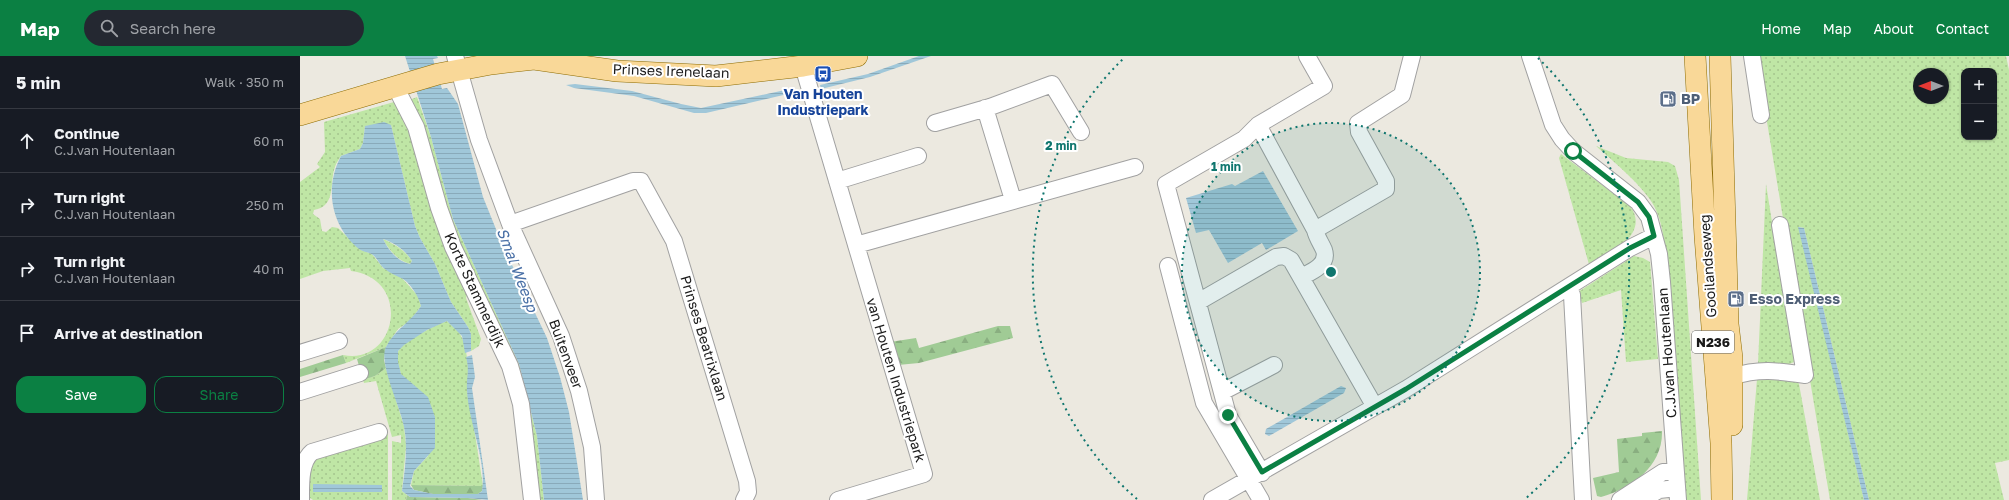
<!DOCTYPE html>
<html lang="en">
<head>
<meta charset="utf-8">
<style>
  body { margin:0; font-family:"Golos Text",sans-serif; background:#242831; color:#f1f3f6 }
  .controls { position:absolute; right:12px; top:12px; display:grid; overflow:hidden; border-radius:8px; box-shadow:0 1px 3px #0004 }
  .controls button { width:36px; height:36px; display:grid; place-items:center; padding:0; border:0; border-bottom:1px solid #363941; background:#171b24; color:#f1f3f6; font:20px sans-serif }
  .compass { position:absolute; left:1613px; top:12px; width:36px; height:36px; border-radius:50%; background:#171b24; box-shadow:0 1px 3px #0004; rotate:270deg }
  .stop { position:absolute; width:12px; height:12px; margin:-9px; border:3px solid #0b8043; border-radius:50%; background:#fff }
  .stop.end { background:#0b8043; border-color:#fff; box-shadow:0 1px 4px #0008 }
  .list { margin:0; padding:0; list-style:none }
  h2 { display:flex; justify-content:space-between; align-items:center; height:52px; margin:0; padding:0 16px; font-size:17px }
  h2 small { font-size:13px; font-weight:400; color:#9ea1a6 }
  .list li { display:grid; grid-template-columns:26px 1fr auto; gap:12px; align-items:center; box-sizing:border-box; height:64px; padding:0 16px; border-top:1px solid #363941 }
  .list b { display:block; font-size:15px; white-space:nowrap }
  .list p { margin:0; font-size:13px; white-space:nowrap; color:#9ea1a6 }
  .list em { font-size:13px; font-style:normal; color:#9ea1a6 }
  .actions { display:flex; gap:8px; padding:12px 16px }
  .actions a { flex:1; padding:9px 0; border:1px solid #0b8043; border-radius:12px; text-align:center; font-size:14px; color:#0b8043 }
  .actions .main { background:#0b8043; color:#fff }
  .icon { flex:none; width:22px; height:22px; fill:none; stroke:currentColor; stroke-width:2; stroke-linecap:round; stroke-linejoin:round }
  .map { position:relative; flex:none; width:1709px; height:444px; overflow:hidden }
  header { display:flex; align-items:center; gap:24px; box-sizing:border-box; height:56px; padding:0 20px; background:#0b8043; color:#fff }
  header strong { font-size:19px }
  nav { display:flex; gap:22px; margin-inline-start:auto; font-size:14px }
  .search { width:280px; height:36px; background:#242831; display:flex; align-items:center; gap:10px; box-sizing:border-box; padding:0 14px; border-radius:22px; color:#9ea1a6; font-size:15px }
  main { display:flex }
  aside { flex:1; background:#171b24 }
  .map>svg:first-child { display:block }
</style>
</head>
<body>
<header>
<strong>Map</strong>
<div class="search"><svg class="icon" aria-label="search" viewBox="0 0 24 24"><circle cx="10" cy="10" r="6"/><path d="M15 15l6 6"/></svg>Search here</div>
<nav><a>Home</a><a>Map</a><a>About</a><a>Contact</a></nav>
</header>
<main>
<aside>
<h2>5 min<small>Walk · 350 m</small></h2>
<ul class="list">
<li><svg class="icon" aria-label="ahead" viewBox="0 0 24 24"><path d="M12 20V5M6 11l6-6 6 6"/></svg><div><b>Continue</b><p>C.J.van Houtenlaan</p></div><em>60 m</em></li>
<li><svg class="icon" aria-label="right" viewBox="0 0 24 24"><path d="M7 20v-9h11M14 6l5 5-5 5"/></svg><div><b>Turn right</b><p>C.J.van Houtenlaan</p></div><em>250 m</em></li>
<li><svg class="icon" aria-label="right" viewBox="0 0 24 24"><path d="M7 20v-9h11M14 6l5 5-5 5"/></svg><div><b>Turn right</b><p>C.J.van Houtenlaan</p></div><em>40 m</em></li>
<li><svg class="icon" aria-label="arrive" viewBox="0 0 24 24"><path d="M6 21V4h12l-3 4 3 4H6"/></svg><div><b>Arrive at destination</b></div></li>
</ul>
<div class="actions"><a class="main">Save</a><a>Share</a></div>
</aside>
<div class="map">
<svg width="1709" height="444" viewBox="0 0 1709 444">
  <defs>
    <pattern id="grass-dots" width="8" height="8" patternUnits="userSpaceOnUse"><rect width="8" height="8" fill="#bfe6a5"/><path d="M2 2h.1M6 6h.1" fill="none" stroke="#a4c58d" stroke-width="1.8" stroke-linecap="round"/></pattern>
    <pattern id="forest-firs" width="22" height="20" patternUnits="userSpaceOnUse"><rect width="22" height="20" fill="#a0cb95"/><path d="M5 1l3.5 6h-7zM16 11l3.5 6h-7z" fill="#89ae80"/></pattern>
    <pattern id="water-rules" width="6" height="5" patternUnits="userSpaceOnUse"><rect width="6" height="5" fill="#a0c7d9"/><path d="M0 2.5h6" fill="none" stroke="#89aaba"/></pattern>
  </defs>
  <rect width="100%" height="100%" fill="#ece9e0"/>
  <path fill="url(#grass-dots)" fill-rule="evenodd" d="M1456,0H1706L1709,14V404L1695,407L1704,444H1569L1504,172L1499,171L1564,444H1530ZM1664,15H1694V81H1664ZM1619,18H1643V42H1619Z
    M117,41L131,81L153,163L219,308L237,380L244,444H234L225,356L159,194L107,45Z
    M94,46L101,53L170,231L166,242L181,283L179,290L171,295V278L168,271L151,246L135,208L120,182L115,170L91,69L65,70L63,87L60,93L41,100C39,103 36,107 35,111C29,127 37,150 14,154L13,158L20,163L22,175L26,176L32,171L38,172L61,194L72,198L83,212L102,222L118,240L121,250L110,265L98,273L86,291L46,307L43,299C97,310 113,223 51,215L50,212L23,215L0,223V126L20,111L17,108L25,96L24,66Z
    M1296,90L1326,102L1368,106L1375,110L1379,124L1401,444H1384L1365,192C1363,177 1361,163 1354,150C1344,131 1313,105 1296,90Z
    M1261,98L1330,150C1351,178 1309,199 1290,212L1259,102Z
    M1466,128L1494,306L1487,309L1458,308Z
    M83,183C94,188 105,194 112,205L110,208C97,204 89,194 83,183Z
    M1334,200L1343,202L1350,206L1358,303L1326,306L1321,234L1282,247L1278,236Z
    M147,265L159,276L165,288L169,316L167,335L173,365L183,430L111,429L114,415L128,400L101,318C99,311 96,304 98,296C100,287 137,268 147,265Z
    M86,312L104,370L106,390L102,435L107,439L106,444H92V385L101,387V379L92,381L76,325L64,327L63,324L75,320Z
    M1460,321L1497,325L1499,328L1520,444H1447L1457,323Z
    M88,378V444H13L10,442V411L15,400Z"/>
  <path fill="url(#forest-firs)" d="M698,270H710L713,282L619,307L598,309L590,286L616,282L619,292Z
    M86,291L84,304L86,312L75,320L63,324L57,303Z
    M43,299L46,307L0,321V313Z
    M1362,375C1363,410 1332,432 1301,441L1297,440L1293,422L1319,416L1317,383L1342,380V377Z
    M111,429L183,430L182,435L178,438H133L114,434Z
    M107,439L110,441L168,442L182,444H106Z"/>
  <path fill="url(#water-rules)" fill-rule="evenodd" d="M105,0H137L138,2L133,3L142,33L147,32L158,48L183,141L202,188L247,282L260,321L269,356L283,444H244L237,380L219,308L153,163L131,81Z
    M619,0H631L570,21L521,33L520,29L568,18Z
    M275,28L332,35L381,48L401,52L490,33L492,37L406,57H394L334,40L274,32L266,29Z
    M84,66L91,69L115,170L120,182L135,208L151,246L168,271L171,278V295L165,297L162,280L147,265L127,274L104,289L98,295V306L101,318L128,341L135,361V392L114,415L110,430L114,434L133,438H178L182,435C187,404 168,365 167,334C166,322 170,315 166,301L172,299L175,321L172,332L188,444L168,442L110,441L102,435C105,414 108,391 104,371C101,352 78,307 86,291C94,274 111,266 121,250C119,241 110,226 101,222C95,219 90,217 85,213C80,210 78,203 73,199C69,196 63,196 59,193C31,170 24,132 41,100L60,93L63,87L65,70ZM83,183C95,187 105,194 112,205L110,208C97,205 89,195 83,183Z
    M963,115L998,175L966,194L962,187L928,207L909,174L896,177L886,142L932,128L935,130Z
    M1498,171L1504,172L1569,444H1564Z
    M1041,330L1046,332L1044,337L969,380L965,378L966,373Z
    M13,428L82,429V436H13Z"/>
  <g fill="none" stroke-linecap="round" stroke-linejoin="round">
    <g stroke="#a1a1a1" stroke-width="18">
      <path id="minor" d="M155,0L179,84L210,168L261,280L279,335L292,391L296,444
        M1230,0L1253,69L1262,83L1273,95L1338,146L1349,161L1359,198L1362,226L1378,444
        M1452,0L1461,59
        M503,10L624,418L538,444
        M95,30L116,71L139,152L153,191L210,310L221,348L232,444
        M685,52L713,144
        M635,67L690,51L752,28L781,76
        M958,69L1015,174L1086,133V125L1059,76L1058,67L1102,39L1112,0
        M537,125L618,100
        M210,168L333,125H341L374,185L447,425L448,436L444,444
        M556,189L835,111
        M868,210L904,347L961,444
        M1001,221C1011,216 1029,209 1024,194C1021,187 1017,182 1015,174
        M1269,232L1272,239L1283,444
        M898,246L976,201L984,200L991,204L1075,351
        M0,297L39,285
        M1432,321C1459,312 1478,315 1505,319L1480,169
        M0,336L60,317
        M922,336L974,309
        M962,417L928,359L866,128L944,83L958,69L1024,30L1007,0
        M1,444C1,428 0,406 12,396L79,376
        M912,444L1106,333L1330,192L1354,180
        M1320,444L1363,416L1375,415
        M1342,444L1359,434L1377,432"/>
    </g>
    <g stroke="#8d6c03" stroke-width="22">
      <path id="major" d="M1395,0L1405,180L1421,387L1422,444
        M1420,0L1428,268L1432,302V369
        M0,59L138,18L191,8L234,3L317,15L416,20L503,10L557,0"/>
    </g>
    <use href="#minor" stroke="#fff" stroke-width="16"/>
    <use href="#major" stroke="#f9d898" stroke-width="21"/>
  </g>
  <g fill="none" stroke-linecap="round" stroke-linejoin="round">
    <path stroke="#0b8043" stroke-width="5" d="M928,359L962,416L1106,333L1330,192L1354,180L1349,161L1338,146L1273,95"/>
  </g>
  <circle cx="1031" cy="216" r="149" fill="#0f766e" fill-opacity=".12"/>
  <g fill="none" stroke="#0f766e" stroke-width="2" stroke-dasharray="2 4">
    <circle cx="1031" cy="216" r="149"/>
    <path d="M837 443A298 298 0 0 1 824 2M1238 2A298 298 0 0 1 1225 443"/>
  </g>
  <defs>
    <g id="bus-square" transform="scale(0.9)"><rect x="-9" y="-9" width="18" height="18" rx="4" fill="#1a4fb4" stroke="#fff"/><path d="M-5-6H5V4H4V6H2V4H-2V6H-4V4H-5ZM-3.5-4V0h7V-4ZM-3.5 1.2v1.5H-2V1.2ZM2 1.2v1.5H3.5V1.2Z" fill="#fff"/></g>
    <g id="fuel-square" transform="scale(0.9)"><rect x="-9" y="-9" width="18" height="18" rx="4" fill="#5c6f8a" stroke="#fff"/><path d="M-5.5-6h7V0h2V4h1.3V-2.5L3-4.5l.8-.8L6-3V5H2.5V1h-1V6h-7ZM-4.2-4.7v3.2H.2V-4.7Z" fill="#fff"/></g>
  </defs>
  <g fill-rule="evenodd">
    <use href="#bus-square" x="523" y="18"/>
    <use href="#fuel-square" x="1368" y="43"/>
    <use href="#fuel-square" x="1436" y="243"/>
  </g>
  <g text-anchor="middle" stroke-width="4" stroke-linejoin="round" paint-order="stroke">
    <rect fill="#fff" stroke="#5f5f5f" stroke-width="1" x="1392" y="275" width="42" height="22" rx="3"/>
    <g font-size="13" font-weight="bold" fill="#1a1a1a">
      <text x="1413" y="291">N236</text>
    </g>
    <g font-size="14" fill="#1a1a1a" stroke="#fff">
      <text transform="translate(371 15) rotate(2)" y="5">Prinses Irenelaan</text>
      <text transform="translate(1408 210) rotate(-94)" y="5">Gooilandseweg</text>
      <text transform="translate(175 234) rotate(65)" y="5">Korte Stammerdijk</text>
      <text transform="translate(404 282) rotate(73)" y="5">Prinses Beatrixlaan</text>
      <text transform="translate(1367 297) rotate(-94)" y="5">C.J.van Houtenlaan</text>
      <text transform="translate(266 298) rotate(70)" y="5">Buitenveer</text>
      <text transform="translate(596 324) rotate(73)" y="5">van Houten Industriepark</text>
    </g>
    <g font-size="14" font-weight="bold" fill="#164399" stroke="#fff">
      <text x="523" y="43">Van Houten<tspan x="523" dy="16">Industriepark</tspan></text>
    </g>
    <g font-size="14" font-weight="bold" fill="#4e5e75" stroke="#fff" text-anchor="start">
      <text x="1381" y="48">BP</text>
      <text x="1449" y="248">Esso Express</text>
    </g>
    <g font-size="15" font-style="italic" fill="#4a70a6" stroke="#fff">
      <text transform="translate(217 214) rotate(69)" y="5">Smal Weesp</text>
    </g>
  </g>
  <circle cx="1031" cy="216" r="6" fill="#0f766e" stroke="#fff" stroke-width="2"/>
  <g font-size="12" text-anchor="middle" font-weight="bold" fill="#0f766e" stroke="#fff" stroke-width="4" stroke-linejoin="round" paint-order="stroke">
    <text x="761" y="94">2 min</text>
    <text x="926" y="115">1 min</text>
  </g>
</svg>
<div class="controls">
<button>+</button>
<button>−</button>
</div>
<svg class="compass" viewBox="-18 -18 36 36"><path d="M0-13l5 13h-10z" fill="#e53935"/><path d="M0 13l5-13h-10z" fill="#9ea1a6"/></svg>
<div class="stop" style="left:1273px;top:95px"></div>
<div class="stop end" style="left:928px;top:359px"></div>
</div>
</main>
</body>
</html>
